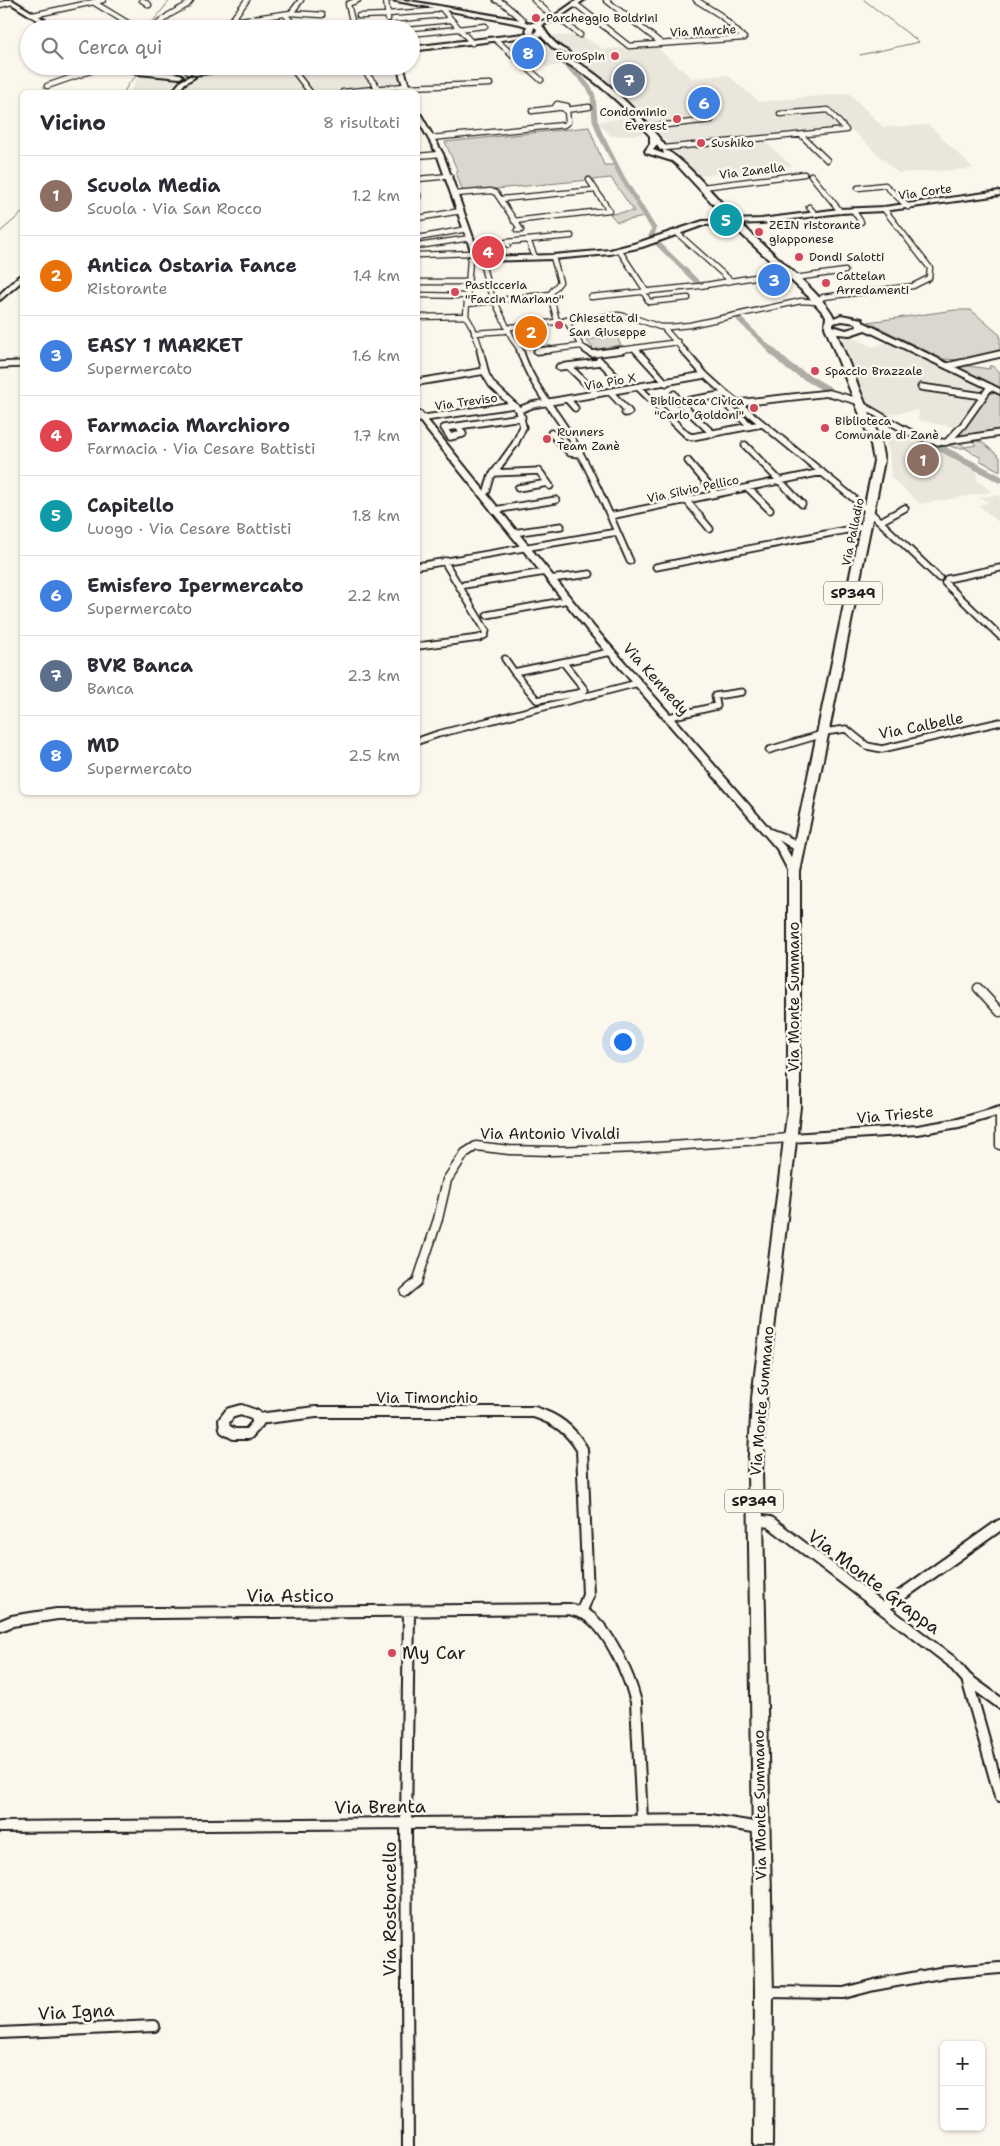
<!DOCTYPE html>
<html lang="it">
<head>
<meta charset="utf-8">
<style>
  body { margin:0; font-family:"Shantell Sans",sans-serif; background:#f7f7f7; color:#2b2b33 }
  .controls { position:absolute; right:15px; bottom:15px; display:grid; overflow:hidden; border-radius:8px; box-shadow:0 1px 4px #0004 }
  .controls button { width:45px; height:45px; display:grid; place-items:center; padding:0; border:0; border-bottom:1px solid #e1e1e2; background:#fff; color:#2b2b33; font:25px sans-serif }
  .you { position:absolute; left:622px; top:1041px; width:18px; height:18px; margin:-12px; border:4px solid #fff; border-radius:50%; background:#1a73e8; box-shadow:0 0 0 8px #1a73e833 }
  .badge { display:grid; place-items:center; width:32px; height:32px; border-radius:50%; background:#d1495b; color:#fff; font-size:16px; font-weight:700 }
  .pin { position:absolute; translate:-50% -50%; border:2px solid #fff; box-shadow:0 1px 5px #0006 }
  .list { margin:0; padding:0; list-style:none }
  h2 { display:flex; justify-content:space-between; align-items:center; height:65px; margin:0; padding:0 20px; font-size:21px }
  h2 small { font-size:16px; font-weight:400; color:#7c7c81 }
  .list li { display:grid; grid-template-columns:32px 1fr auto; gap:15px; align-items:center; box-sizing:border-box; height:80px; padding:0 20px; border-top:1px solid #e1e1e2 }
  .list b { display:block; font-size:19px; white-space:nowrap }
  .list p { margin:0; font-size:16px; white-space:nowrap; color:#7c7c81 }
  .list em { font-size:16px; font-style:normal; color:#7c7c81 }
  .icon { flex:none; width:28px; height:28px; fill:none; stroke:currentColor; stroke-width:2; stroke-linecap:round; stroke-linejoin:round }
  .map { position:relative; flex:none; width:1000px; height:2146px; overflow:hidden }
  .search { position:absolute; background:#fff; box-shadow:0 1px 4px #0004; left:20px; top:20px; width:400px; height:55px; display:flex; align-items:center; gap:12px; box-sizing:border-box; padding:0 18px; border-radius:28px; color:#7c7c81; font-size:19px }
  .panel { position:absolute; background:#fff; box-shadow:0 1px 4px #0004; left:20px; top:90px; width:400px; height:705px; border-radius:8px }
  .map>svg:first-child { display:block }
</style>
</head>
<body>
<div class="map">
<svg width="1000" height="2146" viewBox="0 0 1000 2146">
  <rect width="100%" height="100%" fill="#fbf7ec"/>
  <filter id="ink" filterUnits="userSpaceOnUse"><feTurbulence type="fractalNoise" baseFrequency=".02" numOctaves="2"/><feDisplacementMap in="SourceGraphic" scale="10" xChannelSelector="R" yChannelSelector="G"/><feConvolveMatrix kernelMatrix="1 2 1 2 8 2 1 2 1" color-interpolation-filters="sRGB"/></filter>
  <g filter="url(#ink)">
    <path fill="#eae6dc" d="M546,35L582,36L603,49L655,46L692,78L727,75L760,102L849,93L883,127L929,125L974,169L898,173L852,130L763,140L792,166L697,176L659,133L611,136L598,122L631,117L572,66L561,65L545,67L539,63L525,65L505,47L519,45L513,40Z
      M272,66H398L406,92H129L142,73L186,78Z
      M844,337H852L873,347L890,341L985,387L958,428L918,420L919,410L883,415L868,406L841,344Z
      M903,434L977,470V480L992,492L920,504L891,477L889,451L883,437Z
      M1000,495V523L978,505L989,503L979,497Z"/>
    <path fill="#dad7ce" stroke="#7b7a75" d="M589,127L604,165H615L645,217L617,222L610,214L634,211L611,178L463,192L456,173L458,172L445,142Z
      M955,310H971L1000,335V352L960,360L943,359L868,322Z
      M616,336L621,345L598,349L599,351H591L590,349L593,348L586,340Z
      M961,365L990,369L989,366H992L1000,372V388L959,368Z
      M989,390L1000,394V429L955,437Z
      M971,440L982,442L1000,457V471L979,460L981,458L965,448H955L948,445L959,442L965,447L976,445Z"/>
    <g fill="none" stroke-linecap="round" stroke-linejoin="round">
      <path stroke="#74726e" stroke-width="1" d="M144,29L155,19L170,0
        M860,55L919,42L864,0
        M124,92L129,83L139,74
        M0,232L22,213"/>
      <path stroke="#afaca5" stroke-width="5" d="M565,64L580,77L590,89L593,96L595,120L600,134L622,177L654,229L651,237L700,285
        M739,319L772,351"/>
      <path stroke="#afaca5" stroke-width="7" d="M771,350L789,367L827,389
        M923,439L1000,479"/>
      <g stroke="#1c1c1c" stroke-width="7">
        <path id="street-far3" d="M142,0L149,5
          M386,0L388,19
          M496,0L503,3L523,20L521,22
          M534,0L554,18
          M606,0L661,43
          M93,2L136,28
          M0,5L11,2
          M574,5L578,6L629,46L744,38L720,15L696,0
          M442,9L472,43
          M291,13L301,0
          M285,14L297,29
          M387,14L431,11L439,8
          M33,15L103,0
          M359,16L387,15
          M557,17L580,35
          M254,18L262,29
          M389,26L450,20
          M151,28L211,24L291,13L322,15
          M153,28L169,15L187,5L191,0
          M110,29L129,25
          M225,29L247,0
          M354,29L348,4L358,0
          M411,34L485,26
          M496,40L541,80
          M197,66L200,71H210
          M221,66H227
          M290,66L310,92
          M360,66L378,88
          M188,72L197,66
          M47,86L105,66
          M406,87L490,84
          M343,92L405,86
          M557,104L567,106L562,108L555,107Z
          M565,110L589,107
          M532,111L557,108
          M648,127L711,120
          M801,135L827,160
          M431,138L564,125L568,122L567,111L563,108
          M664,148L846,130L828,110L780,114
          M418,156L440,154
          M811,175L840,211
          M418,179L450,176
          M703,187L804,174
          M858,188L885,185L908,207
          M455,194L491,191L496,193L521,230H517
          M418,195V197
          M501,199L595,190
          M809,207L815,214
          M853,210L861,222
          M418,218L461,211
          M514,221L609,210L589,180
          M676,232L731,281
          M418,238L467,229
          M508,245L506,242L528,240
          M418,246L470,238
          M619,250L646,291
          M418,255L471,253
          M535,257L528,240L571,236
          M470,259L466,316L473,328L481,351
          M481,259L489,289L513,340L521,351
          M795,278L845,271
          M418,282H469
          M646,291L644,293L649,302L688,298
          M550,294L560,282L553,257
          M550,294L557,321
          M418,295L468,296
          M591,297L700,286L755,277
          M820,300L823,297L913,286L929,278L930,268L884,209
          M468,304L550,294
          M418,317L466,316
          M566,320L581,346L588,351
          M663,327L684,351
          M474,333L505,331L511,327L618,315L634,318L660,327H670L690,325L801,301L818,302
          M635,348L638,351
          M538,351L581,346
          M614,351L678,342"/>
      </g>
      <g stroke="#1c1c1c" stroke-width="9">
        <path id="street-far2" d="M480,350L486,375L492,385L519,410L523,427L515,444L491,477L487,491
          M520,350C530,383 552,407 570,436C594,475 611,519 630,561
          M586,350L592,354L623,350
          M636,350L666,383
          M683,350L705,375L726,394L869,511L939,578
          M537,351L549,350
          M599,360L614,375
          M0,365L22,364
          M568,366L597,394
          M948,366L1000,354
          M559,367L601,362
          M418,382L485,371
          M638,387L687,435L692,437L762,424
          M921,387L983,396
          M610,392L629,412L625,413
          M674,394L679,402L713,434
          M716,396L751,426
          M567,399L575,408
          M679,402L726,394
          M737,403L829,393L861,402
          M863,406C885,417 922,445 947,442L963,425L990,387
          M519,410L532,405L705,375
          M418,419L514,405
          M458,426L463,434L450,437L444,428Z
          M458,426L522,417
          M551,433L570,453L580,454
          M948,441L1000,433
          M745,445L802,504
          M688,461L716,494
          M494,473L539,471L550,486
          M518,488L548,483
          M748,488L770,510
          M687,501L710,529
          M494,510L556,500
          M610,516L822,472
          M881,521L905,508
          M513,533L561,526
          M418,566L617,532
          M656,567L867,526
          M550,579L590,574
          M947,579L1000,568
          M945,583L1000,636
          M464,585L545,572
          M487,615L568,600
          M418,646L479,638L485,635L486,631L444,561
          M505,659L514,672L611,652
          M514,672L537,700L579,693L585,690L563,662
          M669,717L717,706L715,696L742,692
          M824,732L846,729L867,746L882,749L1000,722
          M418,741L438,734L638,683
          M769,750L823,734"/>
      </g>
      <g stroke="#1c1c1c" stroke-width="11">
        <path id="street-far1" d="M978,988L1000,1012
          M1000,1116V1145
          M405,1292L417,1282L438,1219L447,1180L465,1153L476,1146L509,1150L553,1151L640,1148L791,1138"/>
      </g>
      <g stroke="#1c1c1c" stroke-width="14">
        <path id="street" d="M241,1410L255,1415L258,1423L248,1434H234L225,1429L224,1421L230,1413Z
          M258,1419L316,1412H534C556,1419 570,1429 582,1449L588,1595L581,1613
          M755,1520L770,1522L951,1661L967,1679L1000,1796
          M883,1608L1000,1525
          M0,1626L12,1621L57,1614L569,1609C575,1611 582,1612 588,1616C610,1631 629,1676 636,1702L642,1820
          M967,1679L1000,1703
          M0,1827L710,1820L760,1828
          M764,1992L844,1993L874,1985L940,1973L1000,1968
          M0,2033L154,2026
          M408,2146L406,1823L409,1612"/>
      </g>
      <g stroke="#1c1c1c" stroke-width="4">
        <path id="secondary" d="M5,0H12L60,29H52Z
          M391,0H404L521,20L535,26L532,28L520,24Z
          M532,33L534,34V36L411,51V47Z
          M118,66L180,74L183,76L180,78L138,74Z
          M239,66H262L194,75L191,73L194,71Z
          M397,66H403L411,92H405Z
          M190,76L195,77L185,83L178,92H172L181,81Z
          M418,113L421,115L443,154L480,257L553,255L610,250L637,243L703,221L761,219L840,209L884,207L1000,191V195L884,211L840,213L761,223L704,225L642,247L610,254L553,259L481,261L473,256L437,154L418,120Z
          M19,276H22V281L0,300V294Z
          M859,323H865L1000,389V394L859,327Z
          M418,412H421L594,627L770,829L786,835L803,846L804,848L803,850H795L779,840L786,848L799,872L798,874H790L777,849L588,631L418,419Z
          M1000,1107V1115L959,1127L917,1134L791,1142L785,1138L791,1134L917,1126L958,1119Z"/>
      </g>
      <g stroke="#1c1c1c" stroke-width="4">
        <path id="primary" d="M577,0H584L554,21L542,25C548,37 556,46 569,52V54L554,49L541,36L534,38L527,33L526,28L529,24L550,19ZM534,27L537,29L535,34L533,31Z
          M563,59C589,57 652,127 667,148L660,150L657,145L653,150L664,154L663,150C676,149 726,208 737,220C756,240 828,298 834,318L841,315L862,319L866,328L865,330L850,335L837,334L880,440L884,461L800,872V1107L766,1398L762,1472L773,1992L772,2146H754L755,1992L748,1472L752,1398L788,1107V872L874,461L870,440L825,327L826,316L809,297L739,232L678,166L672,161L646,153L645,151L650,144V136C625,106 597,80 563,61ZM842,321L856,323L857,327L846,330L833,326V323Z"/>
      </g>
      <use href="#street-far3" stroke="#fbf7ec" stroke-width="4.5"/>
      <use href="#street-far2" stroke="#fbf7ec" stroke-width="5.5"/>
      <use href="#street-far1" stroke="#fbf7ec" stroke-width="8"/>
      <use href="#street" stroke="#fbf7ec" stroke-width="10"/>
      <use href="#secondary" fill="#fbf7ec" fill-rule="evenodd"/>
      <use href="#primary" fill="#fbf7ec" fill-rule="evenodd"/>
    </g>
  </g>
  <g fill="#d1495b" stroke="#fbf7ec" stroke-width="2">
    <circle cx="536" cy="18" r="5"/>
    <circle cx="615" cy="56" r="5"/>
    <circle cx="677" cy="119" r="5"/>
    <circle cx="701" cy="143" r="5"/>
    <circle cx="759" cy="232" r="5"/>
    <circle cx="799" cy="257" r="5"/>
    <circle cx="826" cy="283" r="5"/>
    <circle cx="455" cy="292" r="5"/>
    <circle cx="559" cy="325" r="5"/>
    <circle cx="815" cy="371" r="5"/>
    <circle cx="754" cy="408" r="5"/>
    <circle cx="825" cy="428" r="5"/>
    <circle cx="547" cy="439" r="5"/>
    <circle cx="392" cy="1653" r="5"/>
  </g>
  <g text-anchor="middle" stroke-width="5" stroke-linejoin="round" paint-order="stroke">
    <g font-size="12" fill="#1c1c1c" stroke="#fbf7ec" text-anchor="start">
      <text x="546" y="22">Parcheggio Boldrini</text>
      <text x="605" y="60" text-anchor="end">EuroSpin</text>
      <text x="667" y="116" text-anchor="end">Condominio<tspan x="667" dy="14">Everest</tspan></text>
      <text x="711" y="147">Sushiko</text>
      <text x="769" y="229">ZEIN ristorante<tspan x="769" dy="14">giapponese</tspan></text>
      <text x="809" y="261">Dondi Salotti</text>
      <text x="836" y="280">Cattelan<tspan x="836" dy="14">Arredamenti</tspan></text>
      <text x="465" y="289">Pasticceria<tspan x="465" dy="14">"Faccin Mariano"</tspan></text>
      <text x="569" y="322">Chiesetta di<tspan x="569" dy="14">San Giuseppe</tspan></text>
      <text x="825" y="375">Spaccio Brazzale</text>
      <text x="744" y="405" text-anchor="end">Biblioteca Civica<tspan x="744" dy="14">"Carlo Goldoni"</tspan></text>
      <text x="835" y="425">Biblioteca<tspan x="835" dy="14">Comunale di Zanè</tspan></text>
      <text x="557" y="436">Runners<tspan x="557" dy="14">Team Zanè</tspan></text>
    </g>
    <g font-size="12" fill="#1c1c1c" stroke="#fbf7ec">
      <text transform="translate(703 31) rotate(-3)" y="4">Via Marche</text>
      <text transform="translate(752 171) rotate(-7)" y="4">Via Zanella</text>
      <text transform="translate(925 192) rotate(-8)" y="4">Via Corte</text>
      <text transform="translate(610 382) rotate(-10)" y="4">Via Pio X</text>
      <text transform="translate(466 402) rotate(-8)" y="4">Via Treviso</text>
      <text transform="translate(693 489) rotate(-12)" y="4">Via Silvio Pellico</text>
      <text transform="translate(853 532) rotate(-78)" y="4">Via Palladio</text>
    </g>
    <g fill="#fbf7ec" stroke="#5f5e5a" stroke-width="1">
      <rect x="824" y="581.5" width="58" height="23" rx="4"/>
      <rect x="725" y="1489.5" width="58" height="23" rx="4"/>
    </g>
    <g font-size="14" font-weight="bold" fill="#1c1c1c">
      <text x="853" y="598">SP349</text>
      <text x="754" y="1506">SP349</text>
    </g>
    <g font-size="15" fill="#1c1c1c" stroke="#fbf7ec">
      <text transform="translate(656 679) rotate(48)" y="5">Via Kennedy</text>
      <text transform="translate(921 726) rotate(-11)" y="5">Via Calbelle</text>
      <text transform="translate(794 997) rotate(-90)" y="5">Via Monte Summano</text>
      <text transform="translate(895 1115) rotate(-5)" y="5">Via Trieste</text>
      <text x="550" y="1139">Via Antonio Vivaldi</text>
      <text x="427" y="1403">Via Timonchio</text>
      <text transform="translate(762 1401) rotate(-85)" y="5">Via Monte Summano</text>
      <text transform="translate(760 1805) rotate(-91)" y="5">Via Monte Summano</text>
    </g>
    <g font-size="18" fill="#1c1c1c" stroke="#fbf7ec">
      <text transform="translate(874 1582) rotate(37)" y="6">Via Monte Grappa</text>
      <text x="290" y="1602">Via Astico</text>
      <text transform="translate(380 1807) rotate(-1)" y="6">Via Brenta</text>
      <text transform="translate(390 1909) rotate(-90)" y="6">Via Rostoncello</text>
      <text transform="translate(76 2012) rotate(-3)" y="6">Via Igna</text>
    </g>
    <g font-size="18" fill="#1c1c1c" stroke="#fbf7ec" text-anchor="start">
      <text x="402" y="1659">My Car</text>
    </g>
  </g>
</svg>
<div class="controls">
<button>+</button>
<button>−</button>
</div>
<div class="you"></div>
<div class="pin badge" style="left:923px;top:460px;background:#8d6e63">1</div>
<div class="pin badge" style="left:531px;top:332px;background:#e8710a">2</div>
<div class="pin badge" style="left:774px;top:280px;background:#3f7fe0">3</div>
<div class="pin badge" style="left:488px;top:252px;background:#e0444e">4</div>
<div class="pin badge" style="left:726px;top:220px;background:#0f9aa8">5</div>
<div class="pin badge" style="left:704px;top:103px;background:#3f7fe0">6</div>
<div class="pin badge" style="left:629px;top:80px;background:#5c6f8a">7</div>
<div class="pin badge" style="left:528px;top:53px;background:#3f7fe0">8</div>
<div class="search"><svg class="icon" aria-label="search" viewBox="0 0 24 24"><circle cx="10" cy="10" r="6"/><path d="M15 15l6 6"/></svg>Cerca qui</div>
<section class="panel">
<h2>Vicino<small>8 risultati</small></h2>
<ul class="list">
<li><span class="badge" style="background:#8d6e63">1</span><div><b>Scuola Media</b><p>Scuola · Via San Rocco</p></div><em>1.2 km</em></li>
<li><span class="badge" style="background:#e8710a">2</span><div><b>Antica Ostaria Fance</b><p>Ristorante</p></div><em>1.4 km</em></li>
<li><span class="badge" style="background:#3f7fe0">3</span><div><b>EASY 1 MARKET</b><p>Supermercato</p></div><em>1.6 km</em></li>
<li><span class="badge" style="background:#e0444e">4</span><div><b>Farmacia Marchioro</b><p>Farmacia · Via Cesare Battisti</p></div><em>1.7 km</em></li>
<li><span class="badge" style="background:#0f9aa8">5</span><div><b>Capitello</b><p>Luogo · Via Cesare Battisti</p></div><em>1.8 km</em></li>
<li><span class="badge" style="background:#3f7fe0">6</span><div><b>Emisfero Ipermercato</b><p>Supermercato</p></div><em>2.2 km</em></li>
<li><span class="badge" style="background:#5c6f8a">7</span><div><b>BVR Banca</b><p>Banca</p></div><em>2.3 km</em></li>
<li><span class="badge" style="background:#3f7fe0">8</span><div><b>MD</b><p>Supermercato</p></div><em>2.5 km</em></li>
</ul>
</section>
</div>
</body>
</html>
